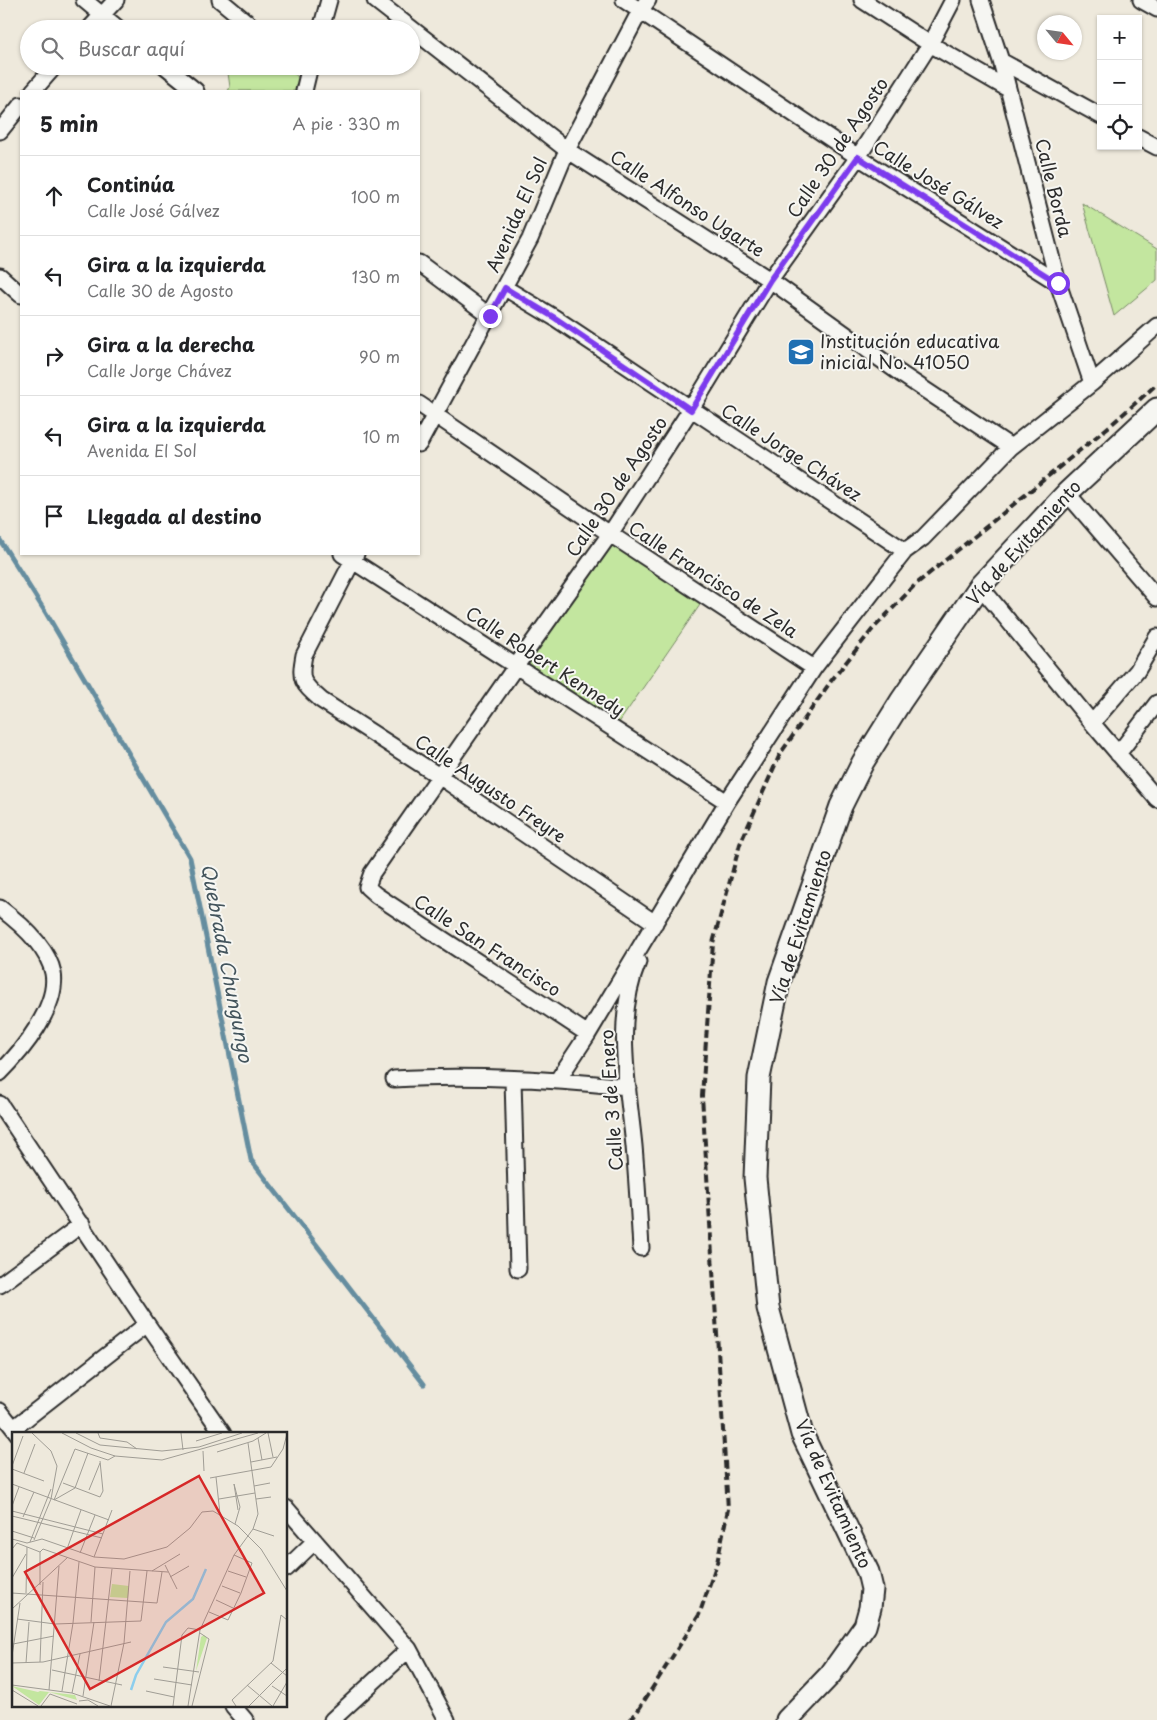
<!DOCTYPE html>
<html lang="es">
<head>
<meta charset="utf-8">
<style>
  body { margin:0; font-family:"Playpen Sans",sans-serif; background:#f2f2f2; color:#202124 }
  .controls { position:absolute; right:15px; top:15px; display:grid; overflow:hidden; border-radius:0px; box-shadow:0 1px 4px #0004 }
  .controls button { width:45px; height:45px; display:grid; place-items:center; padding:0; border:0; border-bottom:1px solid #e0e0e0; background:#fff; color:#202124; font:25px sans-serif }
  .compass { position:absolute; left:1037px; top:15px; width:45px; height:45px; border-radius:50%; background:#fff; box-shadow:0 1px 4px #0004; rotate:119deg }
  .stop { position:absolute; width:15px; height:15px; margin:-11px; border:4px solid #7c3aed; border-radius:50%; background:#fff }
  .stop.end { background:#7c3aed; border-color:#fff; box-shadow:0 1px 5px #0008 }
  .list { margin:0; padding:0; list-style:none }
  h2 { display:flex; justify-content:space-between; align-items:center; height:65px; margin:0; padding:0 20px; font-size:21px }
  h2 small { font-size:16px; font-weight:400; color:#757577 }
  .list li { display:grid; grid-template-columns:32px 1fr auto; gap:15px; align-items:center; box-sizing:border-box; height:80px; padding:0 20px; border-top:1px solid #e0e0e0 }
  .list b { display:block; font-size:19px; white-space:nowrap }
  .list p { margin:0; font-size:16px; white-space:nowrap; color:#757577 }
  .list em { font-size:16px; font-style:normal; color:#757577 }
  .icon { flex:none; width:28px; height:28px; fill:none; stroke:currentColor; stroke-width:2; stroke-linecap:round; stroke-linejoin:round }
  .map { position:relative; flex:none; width:1157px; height:1720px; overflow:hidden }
  .search { position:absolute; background:#fff; box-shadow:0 1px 4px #0004; left:20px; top:20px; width:400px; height:55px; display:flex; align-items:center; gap:12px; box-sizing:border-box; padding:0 18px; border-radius:28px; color:#757577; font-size:19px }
  .panel { position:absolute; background:#fff; box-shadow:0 1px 4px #0004; left:20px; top:90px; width:400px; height:465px; border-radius:0px }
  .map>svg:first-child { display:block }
</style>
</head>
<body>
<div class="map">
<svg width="1157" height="1720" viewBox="0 0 1157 1720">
  <rect width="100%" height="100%" fill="#eee9dc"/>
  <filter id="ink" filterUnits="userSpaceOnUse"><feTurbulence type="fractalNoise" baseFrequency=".02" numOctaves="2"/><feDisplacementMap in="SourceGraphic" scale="10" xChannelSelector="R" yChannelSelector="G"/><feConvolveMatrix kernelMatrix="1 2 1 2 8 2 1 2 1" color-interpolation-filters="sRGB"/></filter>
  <g filter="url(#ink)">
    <path fill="#c3e69f" stroke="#778865" d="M227,66H286L299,78L296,91H228L230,87Z
      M1082,203L1157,249V280L1114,316Z
      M612,540L702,602L618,724L528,666Z"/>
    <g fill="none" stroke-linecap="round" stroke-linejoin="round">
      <path stroke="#658d9f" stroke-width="5" d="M0,540L46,613L190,858L251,1160L424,1384"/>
      <g stroke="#2b2b2b" stroke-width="19">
        <path id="minor" d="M84,0L119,29
          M220,0L255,29
          M375,0L567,150L770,280L901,374L1011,447
          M624,0L858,157L1058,283
          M862,0L930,44L1008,89
          M981,0L1001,61L1058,283L1092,383
          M1141,0L1157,9
          M89,29L116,0
          M321,29L329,0
          M1001,61L1101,116
          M165,66L196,91
          M33,91L55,66
          M304,91L310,66
          M0,131L21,105
          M1138,137L1157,147
          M419,263L490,316
          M0,276L21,295
          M505,288L555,318L905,551
          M419,404L610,534L814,668
          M419,444L530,239L567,150L640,11L648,0
          M1067,493L1157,598
          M342,554L727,802
          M356,554L304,655C299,681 302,683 321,700L439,776L655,923
          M980,586L1092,723L1157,799
          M1092,723L1137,671L1157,637
          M1118,754L1157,703
          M0,908C20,923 48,947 53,973C59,1006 22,1051 0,1073
          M638,962C614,1020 628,1085 634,1146C637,1180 639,1214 641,1248
          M588,1034C517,987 446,942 376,895L367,887L372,873L516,666L610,534L691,409L770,280L858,157L930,44L953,0
          M394,1079C472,1074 550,1079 628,1087
          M513,1079L518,1269
          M557,1081L588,1034L727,802L814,668L883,579L905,551L923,538L1011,447L1092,383L1157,326
          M0,1104L147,1324L223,1434
          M0,1285L82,1224
          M0,1411L18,1434
          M14,1428L147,1324
          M286,1508L409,1649L447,1720
          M286,1569L315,1541
          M233,1706L245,1720
          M332,1720L409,1649"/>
      </g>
      <g stroke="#2b2b2b" stroke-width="25">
        <path id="secondary" d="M787,1720L830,1675L865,1626L870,1608L872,1589L868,1572L802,1434L768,1308L755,1178L759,1078L779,982L841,806L863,762L901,701L980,586L1067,493L1157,409"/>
      </g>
      <use href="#minor" stroke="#f6f6f2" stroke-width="15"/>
      <use href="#secondary" stroke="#f6f6f2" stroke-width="21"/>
      <path stroke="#2b2b2b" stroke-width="4" stroke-dasharray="8 4" stroke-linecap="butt" d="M630,1720L637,1712L699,1615L717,1563L728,1509L702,1096L713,943L740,844L780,754L831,681L872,630L915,585L1112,424L1157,384"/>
    </g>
  </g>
  <g fill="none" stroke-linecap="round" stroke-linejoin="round" filter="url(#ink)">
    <path stroke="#7c3aed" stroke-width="6" d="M490,316L505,288L555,318L691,410L770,280L858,157L1058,283"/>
  </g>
  <defs>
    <g id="school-square" transform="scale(1.4375)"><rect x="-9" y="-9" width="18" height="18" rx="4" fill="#1f6fb2" stroke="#f6f6f2"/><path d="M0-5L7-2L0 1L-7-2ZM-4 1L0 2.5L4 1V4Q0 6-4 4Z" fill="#fff"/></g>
  </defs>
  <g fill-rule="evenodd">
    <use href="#school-square" x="801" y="352"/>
  </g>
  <g text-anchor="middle" stroke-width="4" stroke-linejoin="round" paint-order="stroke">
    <g font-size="18" fill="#2b2b2b" stroke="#f6f6f2">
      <text transform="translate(838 148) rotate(-56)" y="6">Calle 30 de Agosto</text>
      <text transform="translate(938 185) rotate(32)" y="6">Calle José Gálvez</text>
      <text transform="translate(1053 188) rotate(76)" y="6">Calle Borda</text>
      <text transform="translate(687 204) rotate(33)" y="6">Calle Alfonso Ugarte</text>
      <text transform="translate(517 215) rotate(-66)" y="6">Avenida El Sol</text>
      <text transform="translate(791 453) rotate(33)" y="6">Calle Jorge Chávez</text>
      <text transform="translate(617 487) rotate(-56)" y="6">Calle 30 de Agosto</text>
      <text transform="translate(1024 543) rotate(-48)" y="6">Vía de Evitamiento</text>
      <text transform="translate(713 580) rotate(33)" y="6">Calle Francisco de Zela</text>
      <text transform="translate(545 662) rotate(33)" y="6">Calle Robert Kennedy</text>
      <text transform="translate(490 789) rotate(34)" y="6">Calle Augusto Freyre</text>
      <text transform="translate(801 927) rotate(-72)" y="6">Vía de Evitamiento</text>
      <text transform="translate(487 946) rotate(33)" y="6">Calle San Francisco</text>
      <text transform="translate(612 1100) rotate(-94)" y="6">Calle 3 de Enero</text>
      <text transform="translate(833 1494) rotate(66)" y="6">Vía de Evitamiento</text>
    </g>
    <g font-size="18" fill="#2b2b2b" stroke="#f6f6f2" text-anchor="start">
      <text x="820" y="348">Institución educativa<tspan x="820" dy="21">inicial No. 41050</tspan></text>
    </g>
    <g font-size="19" font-style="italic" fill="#43545c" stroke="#f6f6f2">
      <text transform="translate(227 963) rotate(79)" y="7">Quebrada Chungungo</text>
    </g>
  </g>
  <g transform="translate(12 1432)">
    <rect width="275" height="275" fill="#eee9dc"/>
    <path d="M100,152L117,154L116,166L98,165ZM192,203L195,206L184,239L189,205ZM0,254L26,260L28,259L63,263L65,268L37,260L27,273Z" fill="#c3e69f"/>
    <path fill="none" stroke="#8cceed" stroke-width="2.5" d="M119,258L124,243L154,190L181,167L194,137"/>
    <path fill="none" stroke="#a09d95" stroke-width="1" d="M20,1L39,19L45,34L39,67L22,108M50,1L79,16L103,24L150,28L246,1M64,1L88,13L150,19L187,15L230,1M86,1L88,6L115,10L125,17M169,1L171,18M256,1L261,25M246,6L250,28M184,9L210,1M191,19L192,39M205,20L241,9L254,1M239,30L265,25M0,34L11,4M0,37L32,49M12,41L23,12M204,45L208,82M198,46L259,35L271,17L275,2M51,51L88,65L91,59L88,29M0,52L97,88M222,52L228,75L223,92M222,52L226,78M242,54L258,51M77,58L88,31M207,67L243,61M244,67L259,65M42,68L63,17L96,28L103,24M42,68L63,56L76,21M0,74L7,55M0,79L91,102M0,84L90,106M11,85L22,60M241,97L262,104M0,99L22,106M0,107L15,111L30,107L82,125L112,127L155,115L178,96L190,80L201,79L226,94L249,117L275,159M18,110L39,57M0,117L5,111L28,120M55,117L69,78M68,121L83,83M82,125L100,78M153,133L165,157M140,139L168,122M216,139L234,145M158,145L177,134M0,146L14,122M28,153V120L31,117L83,135L156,140M210,154L228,161M0,161L145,171L150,140M14,161L15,115M204,168L221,176M0,177L56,125M197,180L216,188L229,161L240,131L222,123M5,187L43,192L129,189L135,139M79,190L83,135M1,212L42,204M0,224L8,171M28,230L31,150M0,231L31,230L119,210M14,231L17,190M259,231L275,244M151,235L187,240M40,238L110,253M142,247L180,253M87,249L100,137M0,253L60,261L98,274M235,253L260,274M260,254L275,264M0,258L26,274M37,258L47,134M50,259L61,191L67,130M134,259L162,265M60,261L68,222M71,264L82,190M67,269L76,268L86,274M29,274L38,262L65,272M99,274L112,211L118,139M161,274L170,203L176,196L188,198M176,274L188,198L222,123L241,97L246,82L236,11M180,274L197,207L188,201M224,274L220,268L261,229L269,183L275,188M237,274L275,236M261,274L275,250"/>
    <path fill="#d62828" fill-opacity="0.15" stroke="#d62828" stroke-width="2.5" d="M187,44L252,161L78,257L13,140Z"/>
    <rect width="275" height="275" fill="none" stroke="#2b2b2b" stroke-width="2.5"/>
  </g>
</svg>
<div class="controls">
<button>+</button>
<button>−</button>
<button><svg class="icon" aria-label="locate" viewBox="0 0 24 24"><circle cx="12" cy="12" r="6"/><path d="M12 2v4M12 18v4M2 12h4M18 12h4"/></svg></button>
</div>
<svg class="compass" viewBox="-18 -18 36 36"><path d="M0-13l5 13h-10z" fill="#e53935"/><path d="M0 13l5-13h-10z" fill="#757577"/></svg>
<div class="stop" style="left:1058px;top:283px"></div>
<div class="stop end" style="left:490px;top:316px"></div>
<div class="search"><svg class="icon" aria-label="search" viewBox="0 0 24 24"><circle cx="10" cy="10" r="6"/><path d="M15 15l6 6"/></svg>Buscar aquí</div>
<section class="panel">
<h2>5 min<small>A pie · 330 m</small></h2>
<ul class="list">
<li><svg class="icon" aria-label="ahead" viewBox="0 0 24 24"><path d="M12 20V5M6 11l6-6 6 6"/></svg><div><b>Continúa</b><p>Calle José Gálvez</p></div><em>100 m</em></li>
<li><svg class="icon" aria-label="left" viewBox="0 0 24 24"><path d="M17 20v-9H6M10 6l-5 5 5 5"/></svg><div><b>Gira a la izquierda</b><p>Calle 30 de Agosto</p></div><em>130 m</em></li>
<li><svg class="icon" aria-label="right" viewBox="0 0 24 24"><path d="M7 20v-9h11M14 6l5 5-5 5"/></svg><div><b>Gira a la derecha</b><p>Calle Jorge Chávez</p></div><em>90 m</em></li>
<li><svg class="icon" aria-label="left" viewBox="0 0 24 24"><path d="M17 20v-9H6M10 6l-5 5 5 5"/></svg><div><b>Gira a la izquierda</b><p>Avenida El Sol</p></div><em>10 m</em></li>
<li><svg class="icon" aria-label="arrive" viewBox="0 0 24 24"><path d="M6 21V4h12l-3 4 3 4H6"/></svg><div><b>Llegada al destino</b></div></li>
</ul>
</section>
</div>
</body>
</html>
